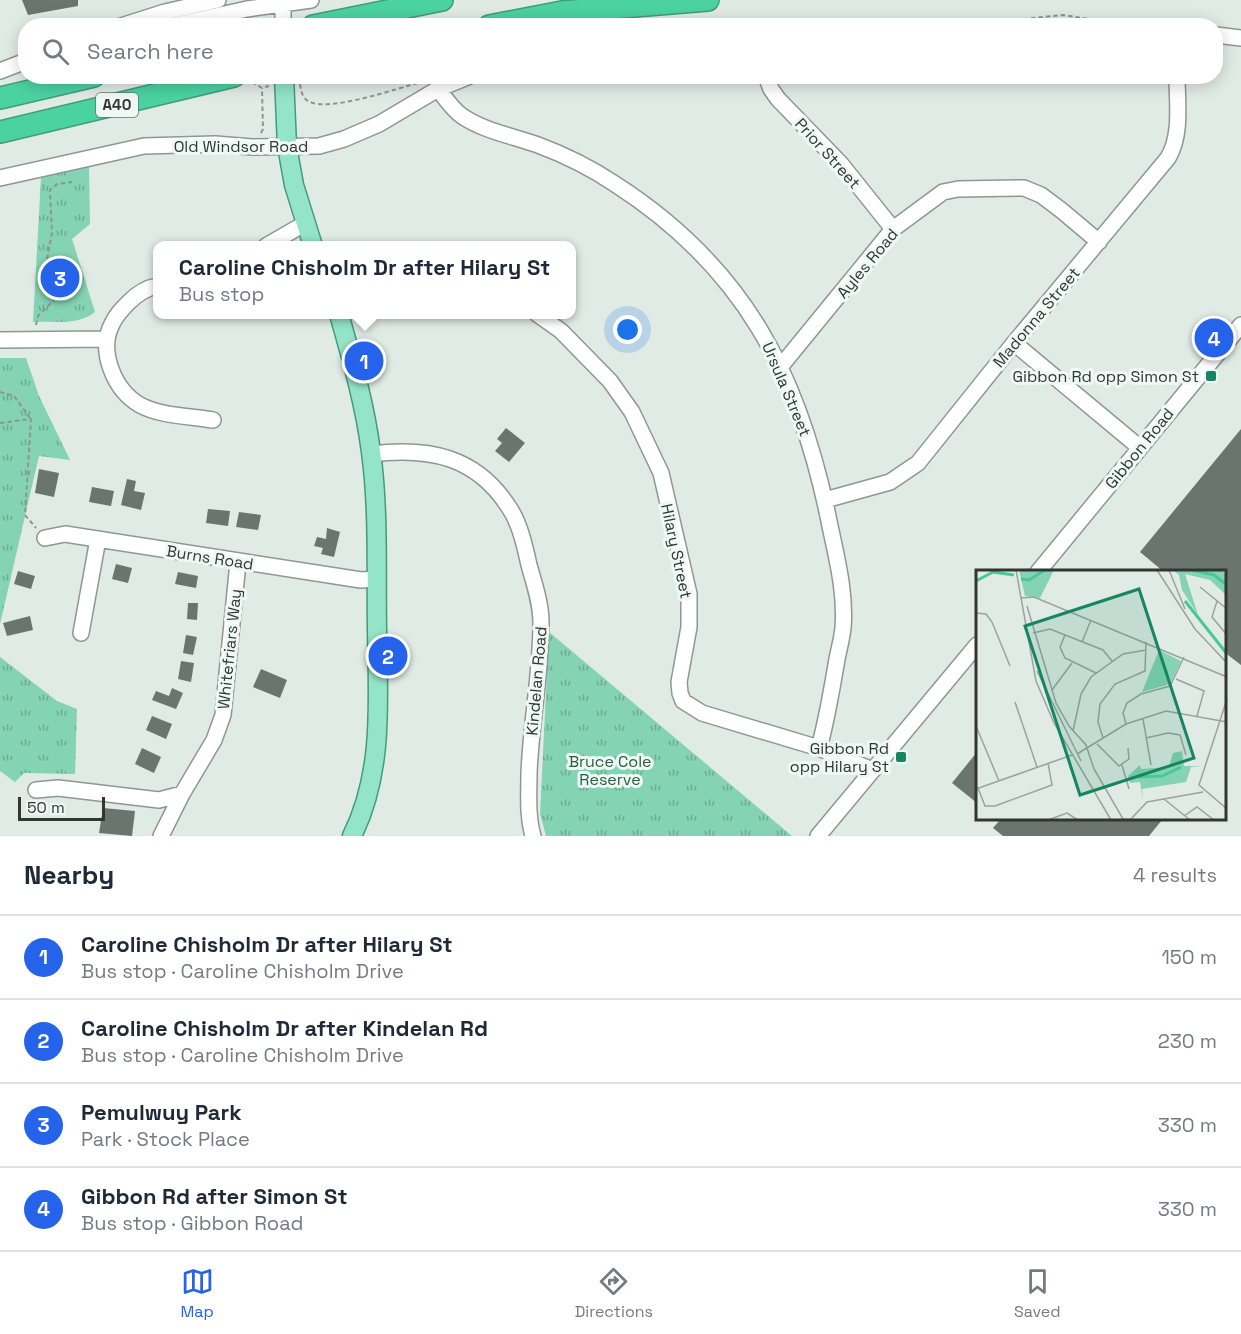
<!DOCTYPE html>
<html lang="en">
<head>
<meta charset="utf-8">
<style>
  body { margin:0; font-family:"Space Grotesk",sans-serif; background:#f2f2f3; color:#1f2937 }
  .scale { position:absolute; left:18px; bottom:15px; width:87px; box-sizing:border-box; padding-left:6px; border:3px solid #323534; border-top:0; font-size:16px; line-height:21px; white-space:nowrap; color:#323534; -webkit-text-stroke:4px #eef8f4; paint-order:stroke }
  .you { position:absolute; left:628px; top:330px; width:21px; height:21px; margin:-15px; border:4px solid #fff; border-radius:50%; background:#1a73e8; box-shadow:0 0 0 9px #1a73e833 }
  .badge { display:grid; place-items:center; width:39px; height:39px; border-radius:50%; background:#2563eb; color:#fff; font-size:20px; font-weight:700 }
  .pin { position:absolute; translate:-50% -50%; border:3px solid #fff; box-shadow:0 2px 6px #0006 }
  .popup { position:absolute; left:153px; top:241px; width:423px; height:78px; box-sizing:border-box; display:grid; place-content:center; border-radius:12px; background:#fff; filter:drop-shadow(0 2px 4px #0005); font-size:20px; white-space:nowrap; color:#747a83 }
  .popup b { font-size:22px; color:#1f2937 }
  .popup::after { content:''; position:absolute; left:50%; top:100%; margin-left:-12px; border:12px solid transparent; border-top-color:#fff }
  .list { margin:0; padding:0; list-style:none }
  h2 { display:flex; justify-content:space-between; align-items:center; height:78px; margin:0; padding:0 24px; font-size:26px }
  h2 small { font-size:20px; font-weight:400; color:#747a83 }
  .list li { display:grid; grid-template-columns:39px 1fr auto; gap:18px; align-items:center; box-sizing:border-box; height:84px; padding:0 24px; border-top:2px solid #e0e1e3 }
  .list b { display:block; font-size:22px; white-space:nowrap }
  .list p { margin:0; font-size:20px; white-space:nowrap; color:#747a83 }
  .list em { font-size:20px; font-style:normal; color:#747a83 }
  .icon { flex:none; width:33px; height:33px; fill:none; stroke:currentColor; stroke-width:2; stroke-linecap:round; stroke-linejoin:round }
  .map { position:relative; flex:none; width:1241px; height:836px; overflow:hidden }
  .search { position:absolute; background:#fff; box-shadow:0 3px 15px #0003; left:18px; right:18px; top:18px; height:66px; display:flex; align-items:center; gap:15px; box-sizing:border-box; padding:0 21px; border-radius:24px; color:#747a83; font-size:22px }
  .sheet { height:414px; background:#fff }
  nav { display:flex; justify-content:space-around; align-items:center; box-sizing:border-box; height:84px; border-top:2px solid #e0e1e3; background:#fff; font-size:16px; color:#747a83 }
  nav a { display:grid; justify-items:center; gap:3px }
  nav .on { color:#2563eb }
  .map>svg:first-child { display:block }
</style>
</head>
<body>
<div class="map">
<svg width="1241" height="836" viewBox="0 0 1241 836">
  <defs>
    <pattern id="park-tufts" width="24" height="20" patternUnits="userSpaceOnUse" patternTransform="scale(1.5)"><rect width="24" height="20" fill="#84d3b2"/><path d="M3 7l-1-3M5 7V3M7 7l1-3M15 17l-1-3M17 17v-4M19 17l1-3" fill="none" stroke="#6dac92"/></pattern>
  </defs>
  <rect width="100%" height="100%" fill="#e1ebe6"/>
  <path fill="url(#park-tufts)" d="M89,166L90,224L72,239L95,312C78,326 53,321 33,322L41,177Z
    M0,358H26L39,396L70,460L39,456L0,624Z
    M549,632L792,836H546L540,814Z
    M0,657L57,701L77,709L75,774L24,773L15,782L0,771Z"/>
  <path fill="#6b7570" d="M22,0H78V6L28,15Z
    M506,428L525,443L509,462L495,451L502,443L497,439Z
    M1241,429V665L1224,652V572H1164L1140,552Z
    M39,469L59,473L54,497L35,493Z
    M127,479L136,481L134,491L145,493L141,510L121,505Z
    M92,487L114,491L111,506L89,502Z
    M208,509L230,511L228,526L206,523Z
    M239,512L261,515L258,530L236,527Z
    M327,528L340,532L334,557L321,554L323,548L314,546L317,537L326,539Z
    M116,564L132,568L128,583L112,579Z
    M18,571L35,576L31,589L14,584Z
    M178,572L198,576L196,588L175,584Z
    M188,603H198L197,620L187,619Z
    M30,616L33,630L7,636L3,623Z
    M186,635L197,637L193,655L183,653Z
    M181,661L194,663L191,682L178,679Z
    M261,669L287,680L280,698L253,687Z
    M172,688L183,693L176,709L152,700L156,691L169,696Z
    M152,716L172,724L166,739L146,730Z
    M142,748L161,757L154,773L135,764Z
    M977,752V803L952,783Z
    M103,808L135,811L132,836L99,833Z
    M998,820H1162L1149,836H1003L993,828L999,821Z"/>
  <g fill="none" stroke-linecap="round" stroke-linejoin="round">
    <g stroke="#8e9793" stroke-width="18">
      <path id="minor" d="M121,26L165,12L218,0
        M171,26L247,9L311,0
        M283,26V0
        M1216,35L1241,38
        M0,71L26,61
        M766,76L771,89L778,99L841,164L893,229
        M438,89C445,98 453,110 462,116C484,131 513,136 538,145C565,155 591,168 615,184C744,267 799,374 829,521C836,556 846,591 843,628C842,638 839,649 837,659C832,689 827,719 819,748
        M0,178L144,146L215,144L252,147L319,146L344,139L379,124L438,89L470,76
        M266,246L304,224
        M157,286C146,288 137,294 129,302C122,309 116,315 112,324C98,351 114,390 140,405C160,416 190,416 213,420
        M537,314L561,331L610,381L632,412L661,473L689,594V627L679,682L680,693L683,701L702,713L819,748L872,770
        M0,340L107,339
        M1014,343L1139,447
        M781,366L893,229L943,192L958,189L1024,188L1041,195L1061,210L1099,242
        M371,454C429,447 477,456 510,509C520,524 525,547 529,565C534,583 541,603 541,623C541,673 531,723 529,773C529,794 527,815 533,836
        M825,500L890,482L918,463L1014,343L1168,158C1182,135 1177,102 1177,76
        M45,538L65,534L361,580L376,579
        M1038,572L1241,325
        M81,633L98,539
        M36,790L58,788L159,800L182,794L214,740L223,715L238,562
        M161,836L182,794
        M818,836L977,645"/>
    </g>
    <g stroke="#429b7c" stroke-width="21">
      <path id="major" d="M284,76L287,146L294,185L313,246
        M339,314C352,360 365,405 371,452C379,511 376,571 377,630C378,700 384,772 352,836"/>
    </g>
    <g stroke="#429b7c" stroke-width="24">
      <path id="highway" d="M313,26L442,0
        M489,26L562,12L708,0
        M0,98L94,76
        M0,132L234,76"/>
    </g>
    <path stroke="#8e9592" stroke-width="2" stroke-dasharray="4.5 3" stroke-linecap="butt" d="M784,26L825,22L887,25L940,20L1005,21L1063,15L1108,22L1188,26
      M252,82L262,88L269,86
      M300,84C301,91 302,97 308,101C328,113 398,88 421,82
      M261,133L263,129L262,88
      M36,325L38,316L54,300L56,292L46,264L52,233L50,190L57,184L72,182
      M0,392L14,396L30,418
      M0,423L31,419L25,515L36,528"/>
    <use href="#minor" stroke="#fff" stroke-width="15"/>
    <use href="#major" stroke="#93e4c8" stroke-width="18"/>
    <use href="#highway" stroke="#4bd2a3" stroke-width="21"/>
  </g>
  <g fill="#158563" stroke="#eef8f4" stroke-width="2">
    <rect x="1205" y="370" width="12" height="12" rx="3"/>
    <rect x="895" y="751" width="12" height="12" rx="3"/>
  </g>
  <g text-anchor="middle" stroke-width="6" stroke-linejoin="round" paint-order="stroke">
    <rect fill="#eef8f4" stroke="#6a706e" stroke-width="1.5" x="96" y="93" width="42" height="24" rx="4.5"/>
    <g font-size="15" font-weight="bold" fill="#323534">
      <text x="117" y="110">A40</text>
    </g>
    <g font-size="16" fill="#323534" stroke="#eef8f4">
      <text x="241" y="152">Old Windsor Road</text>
      <text transform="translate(828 153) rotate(48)" y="6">Prior Street</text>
      <text transform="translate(867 263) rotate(-50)" y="6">Ayles Road</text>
      <text transform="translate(1036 317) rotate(-50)" y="6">Madonna Street</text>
      <text transform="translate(787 389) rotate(67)" y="6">Ursula Street</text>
      <text transform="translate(1139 448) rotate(-51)" y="6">Gibbon Road</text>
      <text transform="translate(677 551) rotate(78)" y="6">Hilary Street</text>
      <text transform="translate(210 557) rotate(9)" y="6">Burns Road</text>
      <text transform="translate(229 649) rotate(-84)" y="6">Whitefriars Way</text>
      <text transform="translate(536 681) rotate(-85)" y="6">Kindelan Road</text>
    </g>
    <g font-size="16" fill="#323534" stroke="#eef8f4" text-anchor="end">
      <text x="1199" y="382">Gibbon Rd opp Simon St</text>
      <text x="889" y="754">Gibbon Rd<tspan x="889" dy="18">opp Hilary St</tspan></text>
    </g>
    <g font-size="16" fill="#2a5d49" stroke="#eef8f4">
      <text x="610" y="767">Bruce Cole<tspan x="610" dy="18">Reserve</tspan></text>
    </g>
  </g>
  <g transform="translate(976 570)">
    <rect width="250" height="250" fill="#e1ebe6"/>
    <path d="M197,0H246L250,4V25L234,10L209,4L222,45L206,20L203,5Z" fill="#84d3b2"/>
    <path d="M43,0H78L64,28L49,26ZM183,80L205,91L194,114L166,122ZM206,181L208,196H226L215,197L210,212L166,219L167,231L164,212L154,213L152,206L164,195L165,199L193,197L197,183Z" fill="#84d3b2"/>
    <path fill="none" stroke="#48c79b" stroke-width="3" d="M216,0L238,5L251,15M45,9L53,10L69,0M0,11L17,2L38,5M209,31L251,84M162,207L186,206L205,197"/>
    <path fill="none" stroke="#9ba29f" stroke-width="1.5" d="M40,0L60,111L78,153L135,250M181,0L219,59L251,93M193,0L209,39M224,17L251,39M45,28L58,27L251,107M241,31L236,47L251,65M51,36L80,133L93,156L110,175L118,199L147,249L155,250M0,43L10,44L16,52L34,96M57,63L74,59L127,80L136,91M89,65L84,77L89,88L120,103M106,72L115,50M61,101L105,191M200,109L228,121L221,146M76,120L96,93M251,129L223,215L251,239M39,132L61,197M167,149L175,195M150,154L147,143L151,133L165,124L194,116L208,87M0,156L23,211M97,161L105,124L115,107L147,84L170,80M127,168L122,152L124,134L139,114L169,101L170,72M170,168L192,163L204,165L210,185M121,174L143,196L153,189L152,178M101,184L150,154L190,141L251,152M146,195L153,219M2,218L9,236H19L76,215L72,193M0,219L96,185M188,229L214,250M208,246L221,237L238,250M72,250L91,243L102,250M154,250L171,232L227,222"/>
    <path fill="#158563" fill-opacity="0.15" stroke="#158563" stroke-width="3" d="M163,19L218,188L104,225L49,56Z"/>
    <rect width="250" height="250" fill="none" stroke="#323534" stroke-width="3"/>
  </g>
</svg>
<div class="scale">50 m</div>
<div class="you"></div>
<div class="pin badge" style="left:364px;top:361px">1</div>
<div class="popup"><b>Caroline Chisholm Dr after Hilary St</b>Bus stop</div>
<div class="pin badge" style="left:388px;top:656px">2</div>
<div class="pin badge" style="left:60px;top:278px">3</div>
<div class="pin badge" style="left:1214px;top:338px">4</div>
<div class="search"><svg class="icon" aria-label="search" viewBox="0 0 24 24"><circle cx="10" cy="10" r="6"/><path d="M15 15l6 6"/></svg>Search here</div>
</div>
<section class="sheet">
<h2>Nearby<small>4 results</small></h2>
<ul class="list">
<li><span class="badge">1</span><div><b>Caroline Chisholm Dr after Hilary St</b><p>Bus stop · Caroline Chisholm Drive</p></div><em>150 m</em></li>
<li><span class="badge">2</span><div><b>Caroline Chisholm Dr after Kindelan Rd</b><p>Bus stop · Caroline Chisholm Drive</p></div><em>230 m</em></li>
<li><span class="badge">3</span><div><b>Pemulwuy Park</b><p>Park · Stock Place</p></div><em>330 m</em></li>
<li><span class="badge">4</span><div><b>Gibbon Rd after Simon St</b><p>Bus stop · Gibbon Road</p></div><em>330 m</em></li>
</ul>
</section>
<nav>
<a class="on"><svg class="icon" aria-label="map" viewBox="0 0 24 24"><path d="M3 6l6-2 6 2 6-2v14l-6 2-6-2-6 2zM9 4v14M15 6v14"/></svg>Map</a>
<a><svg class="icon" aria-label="directions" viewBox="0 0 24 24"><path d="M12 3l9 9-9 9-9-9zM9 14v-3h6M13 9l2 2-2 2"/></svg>Directions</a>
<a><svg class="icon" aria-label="saved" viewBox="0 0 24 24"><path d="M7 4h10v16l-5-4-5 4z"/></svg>Saved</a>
</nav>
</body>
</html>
